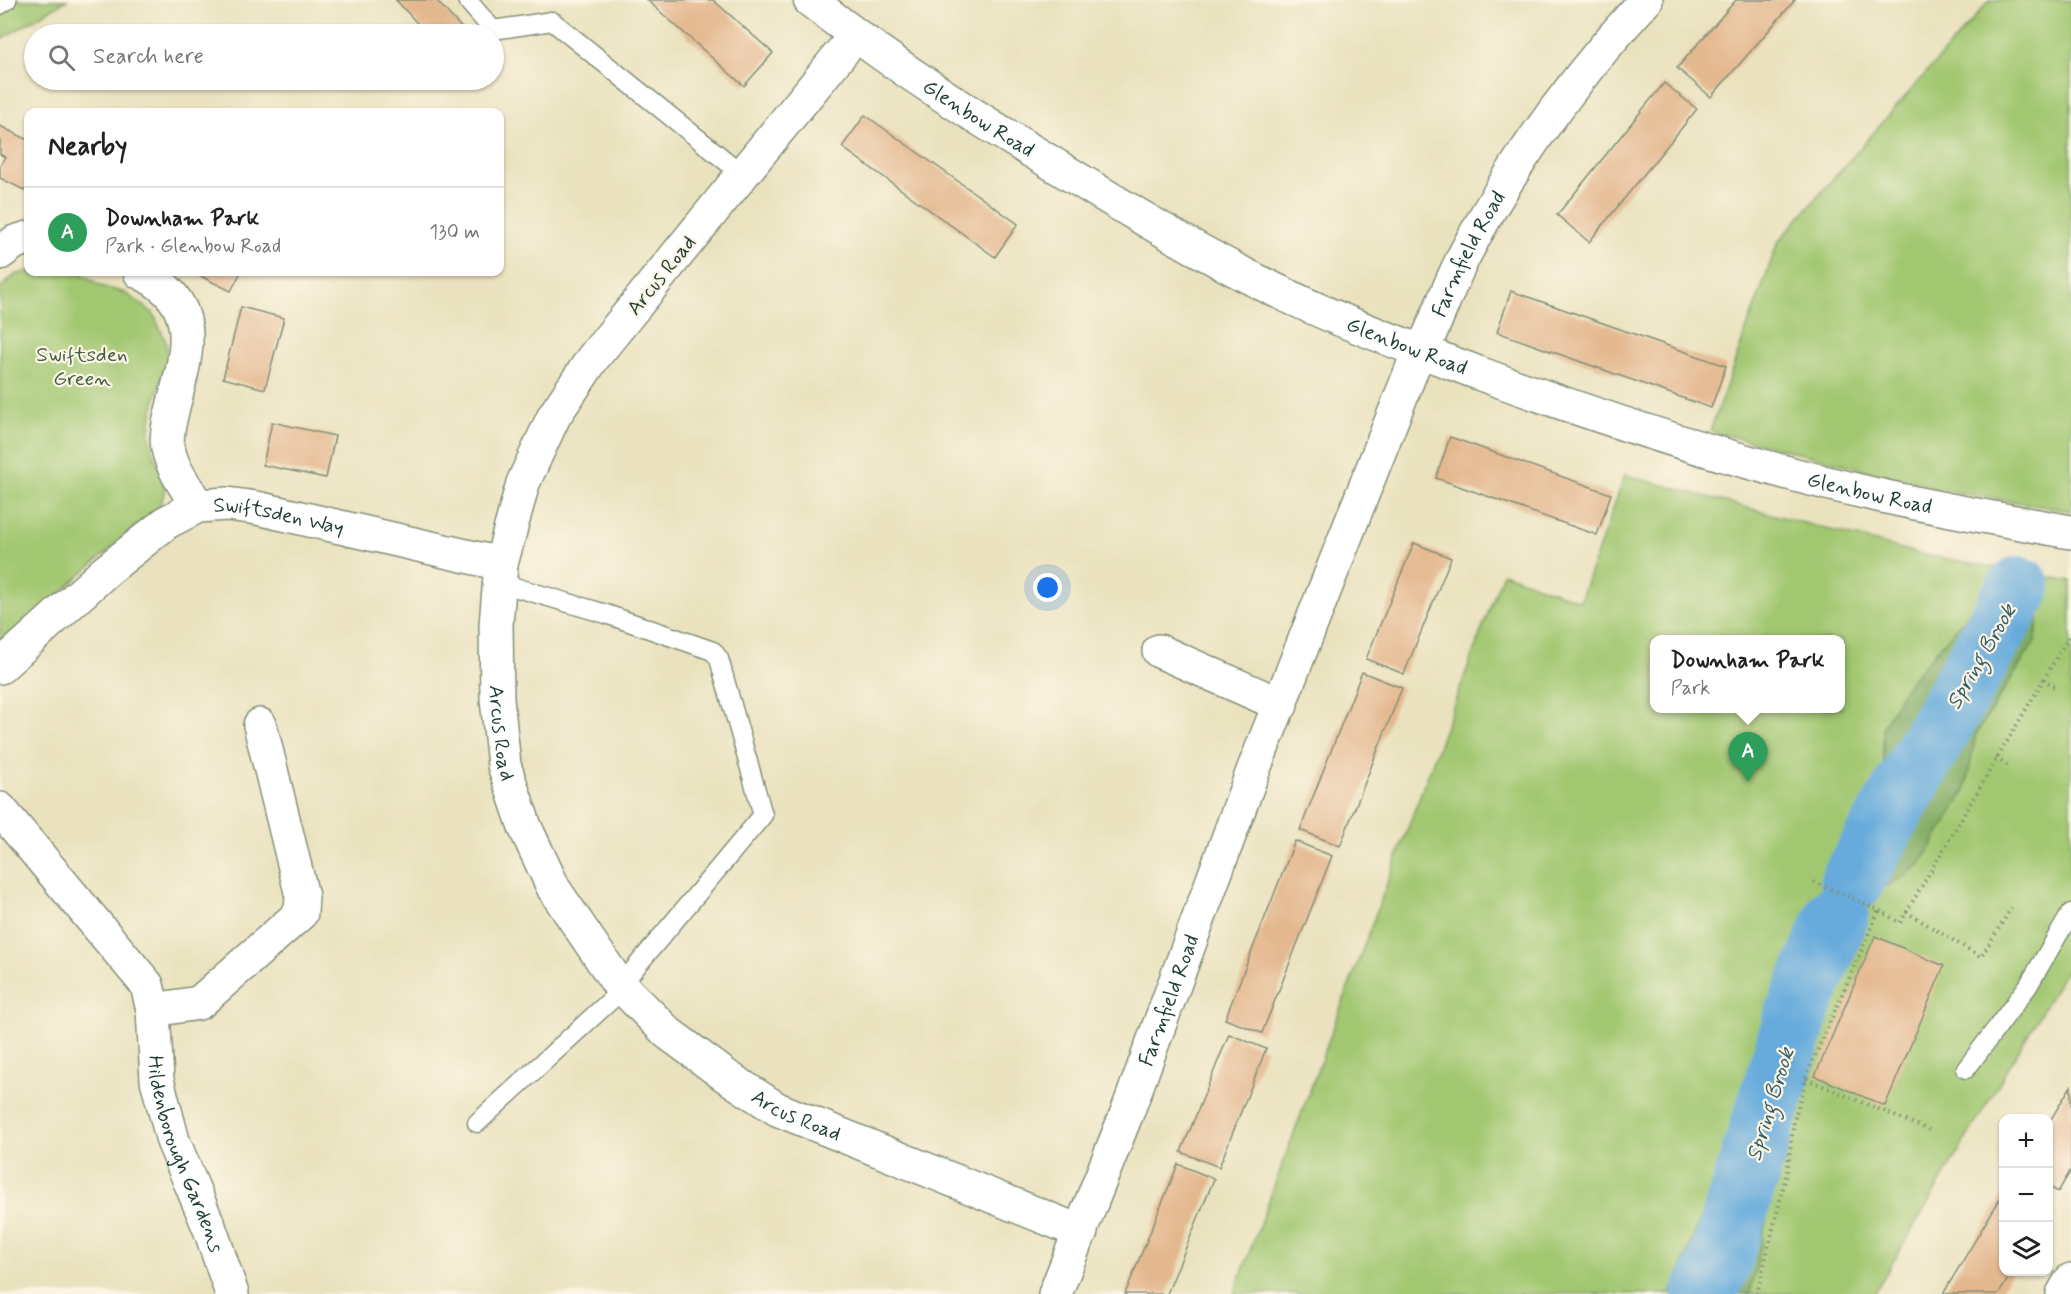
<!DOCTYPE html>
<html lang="en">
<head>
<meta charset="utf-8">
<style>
  body { margin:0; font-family:Mynerve,sans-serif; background:#f2f2f2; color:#222 }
  .controls { position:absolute; right:18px; bottom:18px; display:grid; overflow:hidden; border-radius:12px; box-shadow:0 2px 4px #0004 }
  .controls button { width:54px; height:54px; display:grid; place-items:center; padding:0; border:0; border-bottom:2px solid #e0e0e0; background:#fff; color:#222; font:30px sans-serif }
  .you { position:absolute; left:1048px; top:588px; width:21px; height:21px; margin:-15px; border:4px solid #fff; border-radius:50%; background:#1a73e8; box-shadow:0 0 0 9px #1a73e833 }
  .badge { display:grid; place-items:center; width:39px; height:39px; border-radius:50%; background:#0b8043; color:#fff; font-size:20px; font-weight:700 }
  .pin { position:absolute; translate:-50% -50px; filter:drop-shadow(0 2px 3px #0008) }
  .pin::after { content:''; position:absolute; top:32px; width:21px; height:18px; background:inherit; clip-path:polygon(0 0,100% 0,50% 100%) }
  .popup { position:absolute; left:1650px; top:635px; width:195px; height:78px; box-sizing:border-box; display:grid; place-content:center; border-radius:12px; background:#fff; filter:drop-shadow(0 2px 4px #0005); font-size:20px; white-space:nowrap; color:#767676 }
  .popup b { font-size:22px; color:#222 }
  .popup::after { content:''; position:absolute; left:50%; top:100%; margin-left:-12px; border:12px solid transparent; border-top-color:#fff }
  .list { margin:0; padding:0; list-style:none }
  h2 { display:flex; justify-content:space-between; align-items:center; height:78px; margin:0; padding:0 24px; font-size:26px }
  h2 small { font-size:20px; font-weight:400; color:#767676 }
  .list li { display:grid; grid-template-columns:39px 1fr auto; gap:18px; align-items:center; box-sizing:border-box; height:90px; padding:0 24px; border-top:2px solid #e0e0e0 }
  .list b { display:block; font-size:22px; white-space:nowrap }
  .list p { margin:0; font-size:20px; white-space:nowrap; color:#767676 }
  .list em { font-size:20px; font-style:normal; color:#767676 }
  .icon { flex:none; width:33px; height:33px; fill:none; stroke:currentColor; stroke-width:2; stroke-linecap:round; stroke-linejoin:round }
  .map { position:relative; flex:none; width:2071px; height:1294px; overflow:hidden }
  .search { position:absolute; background:#fff; box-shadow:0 2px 4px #0004; left:24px; top:24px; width:480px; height:66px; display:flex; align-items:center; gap:15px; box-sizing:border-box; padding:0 21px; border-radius:33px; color:#767676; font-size:22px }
  .panel { position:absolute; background:#fff; box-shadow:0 2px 4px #0004; left:24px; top:108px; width:480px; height:168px; border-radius:12px }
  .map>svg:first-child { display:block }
</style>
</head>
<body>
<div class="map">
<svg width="2071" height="1294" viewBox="0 0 2071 1294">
  <rect width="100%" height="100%" fill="#fcf5e5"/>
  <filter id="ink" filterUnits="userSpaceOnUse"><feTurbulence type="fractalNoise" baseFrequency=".0167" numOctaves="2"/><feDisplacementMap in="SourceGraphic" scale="12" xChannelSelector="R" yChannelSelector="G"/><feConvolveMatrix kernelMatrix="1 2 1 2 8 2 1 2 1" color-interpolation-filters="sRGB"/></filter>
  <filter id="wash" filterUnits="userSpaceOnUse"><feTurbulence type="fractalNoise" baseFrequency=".008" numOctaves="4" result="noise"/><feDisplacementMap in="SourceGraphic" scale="24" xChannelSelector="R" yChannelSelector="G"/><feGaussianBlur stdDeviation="1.35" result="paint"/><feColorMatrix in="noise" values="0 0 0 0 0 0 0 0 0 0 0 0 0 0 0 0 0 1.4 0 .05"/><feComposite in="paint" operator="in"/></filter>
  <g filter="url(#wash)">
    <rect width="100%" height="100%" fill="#eae2be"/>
    <path fill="#a2c771" stroke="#608252" stroke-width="1.5" fill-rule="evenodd" d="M0,0H67L0,40Z
      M1990,0H2071V511L1954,492L1710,431L1778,242Z
      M28,271L79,272L101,286L125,293L153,313L166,342L168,356C162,381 149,412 150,437C151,466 176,478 158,508L0,645V288L15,275Z
      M1625,475L1920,554L2071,581V962L1874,1294H1234L1503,573L1580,601ZM1655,640H1841V708H1655Z"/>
    <path fill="#81ac63" stroke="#50744c" stroke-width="1.5" d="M2011,590L2024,595L2038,619L2036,640L1976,734L1965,791L1921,864L1896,881L1867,896L1836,883L1893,801L1883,757V727L1906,686L1980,601Z
      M1827,896L1858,909C1860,949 1834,969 1820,1005C1786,1096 1773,1199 1750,1294H1671L1700,1220L1731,1160L1759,1059L1796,964L1806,925Z"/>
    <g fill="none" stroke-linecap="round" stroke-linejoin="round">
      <path stroke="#66abdc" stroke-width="64" d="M1852,881L2019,588
        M1704,1294L1720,1262L1797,1014L1837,916"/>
    </g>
    <g id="blocks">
      <path fill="#e4b88f" d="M396,0H436L467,34H427Z
        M647,0H713L773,53L744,86Z
        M1736,0H1795L1711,97L1677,68Z
        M1664,83L1697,109L1589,242L1557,215Z
        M865,115L1018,224L995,257L842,147Z
        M0,126L28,140V192L0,178V166L5,157L0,154Z
        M192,272H241L231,291Z
        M1511,291L1726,366L1711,408L1497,332Z
        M241,307L284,318L265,389L223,378Z
        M272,422L335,436L326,478L263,465Z
        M1450,437L1611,494L1597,535L1436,478Z
        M1414,543L1451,558L1404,674L1366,659Z
        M1362,672L1402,688L1340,846L1300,830Z
        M1295,841L1332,856L1262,1033L1225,1019Z
        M1875,936L1944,966L1885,1106L1815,1076Z
        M1229,1034L1266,1049L1219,1167L1181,1152Z
        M2071,1086V1170L2058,1192L2048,1186V1124Z
        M1178,1164L1214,1179L1167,1294H1125Z
        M2004,1192V1272H2012L1999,1294H1943Z"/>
    </g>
  </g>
  <g filter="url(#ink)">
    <use href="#blocks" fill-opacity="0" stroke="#849079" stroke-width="1.5"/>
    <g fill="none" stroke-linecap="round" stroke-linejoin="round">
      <g stroke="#849079" stroke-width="21">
        <path id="lane" d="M467,0L493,30L552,21L742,174
          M0,5L7,0
          M501,583L606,614L713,651L719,659L763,815L620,986
          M1966,1069L2028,986L2071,913
          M477,1123L623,989"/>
      </g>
      <g stroke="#849079" stroke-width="36">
        <g id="street">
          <path id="s1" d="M810,0C883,58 960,108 1040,156C1115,202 1190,248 1269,287C1337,321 1410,347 1481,374C1609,421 1740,464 1873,494C1938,509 2005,520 2071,532"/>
          <path id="s2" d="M855,36L593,358L554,416L523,483L501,564L496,625L497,699L504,765L525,827L554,889L617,982L668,1033L726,1076L777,1109L1081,1232"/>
          <path d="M0,253L15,242L28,238"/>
          <path d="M140,272C201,302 189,347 174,403C171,416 165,435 168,448C172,469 187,489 198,506"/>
          <path d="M1159,651L1281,705"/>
          <path id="s3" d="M0,667L106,571L167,522L198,506L227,504L257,508L501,564"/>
          <path id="s4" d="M0,809L147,985L153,1010L157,1080L173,1141L210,1229L232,1294"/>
          <path d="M153,1010L199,1003L301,913L302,896L260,725"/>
          <path id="s5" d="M1055,1294L1128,1110L1253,771L1419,351L1428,338C1441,309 1452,278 1467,250C1515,159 1577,75 1646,0"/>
          <path d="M2063,1294L2071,1280"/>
        </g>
      </g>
      <path stroke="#849079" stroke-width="4" stroke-dasharray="1.5 4.5" stroke-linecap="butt" d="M2043,679L2058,689
        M1996,758L2010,767
        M1814,882L1879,910L1900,923L2071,633
        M1906,912L1981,957L2012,907
        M1806,1079L1929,1130
        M1757,1294L1787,1172L1794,1121L1808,1072L1879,910"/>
      <use href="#lane" stroke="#fff" stroke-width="18"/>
      <use href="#street" stroke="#fff" stroke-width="33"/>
    </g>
  </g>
  <g text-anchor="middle" stroke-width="4.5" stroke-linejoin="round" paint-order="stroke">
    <g font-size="21" fill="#1f3d34" stroke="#fcf5e5">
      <text dy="7" stroke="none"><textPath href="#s1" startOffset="206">Glenbow Road</textPath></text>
      <text dy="7" stroke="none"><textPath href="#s5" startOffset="1120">Farmfield Road</textPath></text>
      <text transform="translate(661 275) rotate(-51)" y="7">Arcus Road</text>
      <text dy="7" stroke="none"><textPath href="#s1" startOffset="692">Glenbow Road</textPath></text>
      <text dy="7" stroke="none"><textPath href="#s1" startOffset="1178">Glenbow Road</textPath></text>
      <text dy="7" stroke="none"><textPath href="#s3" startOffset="338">Swiftsden Way</textPath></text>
      <text dy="7" stroke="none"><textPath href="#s2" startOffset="812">Arcus Road</textPath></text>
      <text dy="7" stroke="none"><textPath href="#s5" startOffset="315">Farmfield Road</textPath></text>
      <text dy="7" stroke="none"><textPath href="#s2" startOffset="1316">Arcus Road</textPath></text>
      <text dy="7" stroke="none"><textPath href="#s4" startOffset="404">Hildenborough Gardens</textPath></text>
    </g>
    <g font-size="21" fill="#406043" stroke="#fcf5e5">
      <text x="82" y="361">Swiftsden<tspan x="82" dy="24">Green</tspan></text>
    </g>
    <g font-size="22" font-style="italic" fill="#345e66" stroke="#fcf5e5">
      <text transform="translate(1980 656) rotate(-60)" y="8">Spring Brook</text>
      <text transform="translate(1769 1104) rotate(-73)" y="8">Spring Brook</text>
    </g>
  </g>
</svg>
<div class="controls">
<button>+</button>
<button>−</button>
<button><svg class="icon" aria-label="layers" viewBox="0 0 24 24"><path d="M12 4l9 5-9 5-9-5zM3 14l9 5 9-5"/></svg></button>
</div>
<div class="you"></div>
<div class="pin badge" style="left:1748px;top:782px;background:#2e9e5b">A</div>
<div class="popup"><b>Downham Park</b>Park</div>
<div class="search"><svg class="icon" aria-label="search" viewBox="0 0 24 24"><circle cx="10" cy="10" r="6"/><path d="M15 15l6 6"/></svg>Search here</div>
<section class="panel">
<h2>Nearby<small></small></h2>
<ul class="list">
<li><span class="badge" style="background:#2e9e5b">A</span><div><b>Downham Park</b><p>Park · Glenbow Road</p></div><em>130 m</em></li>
</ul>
</section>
</div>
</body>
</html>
